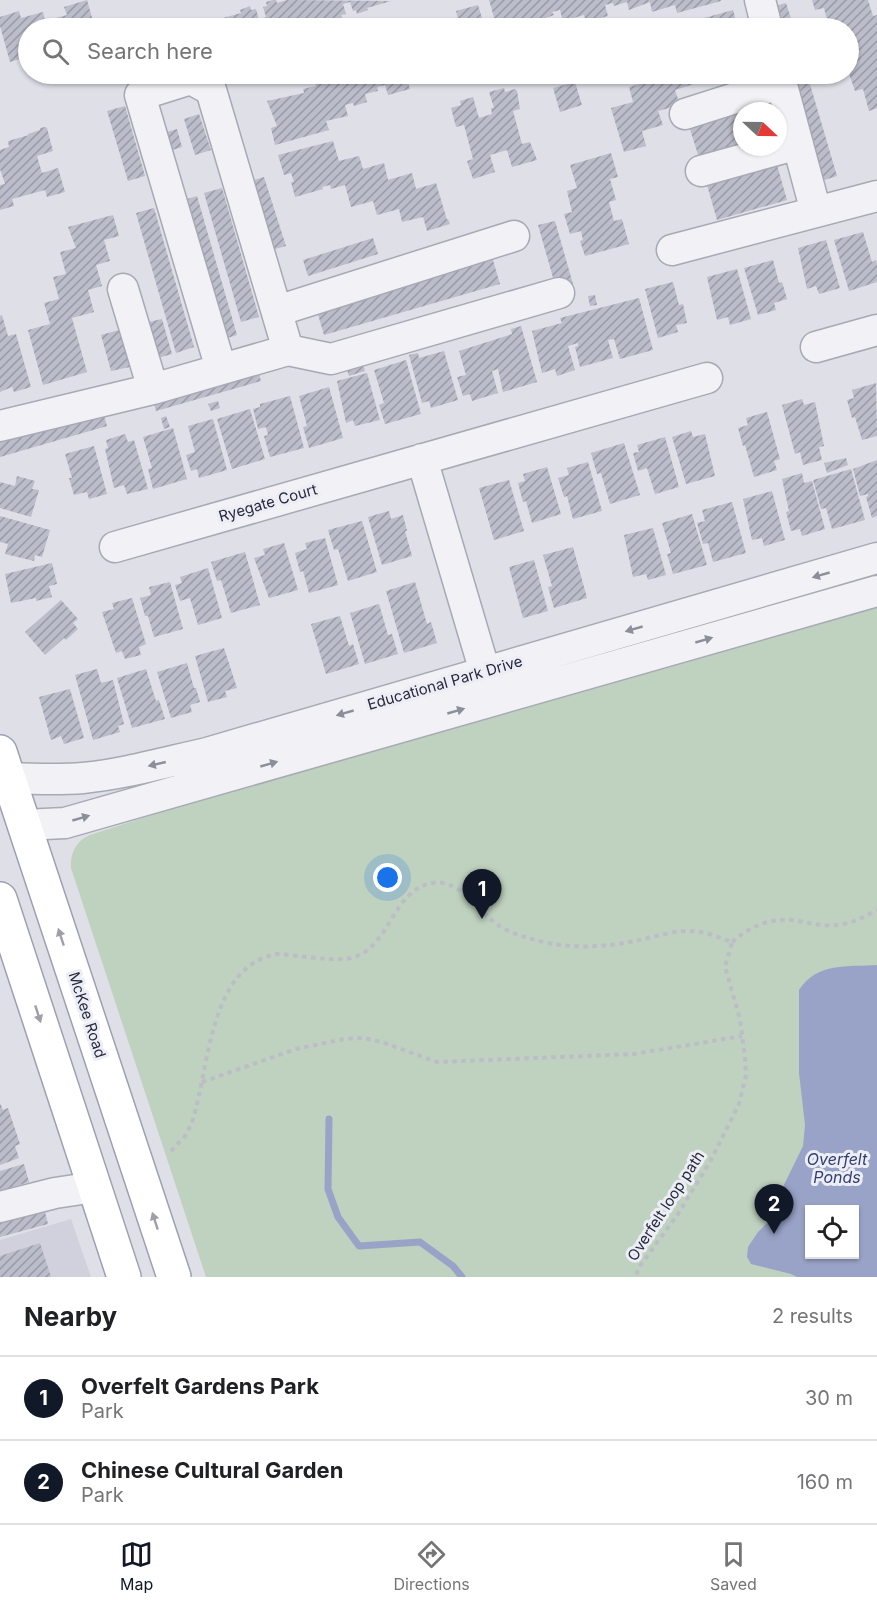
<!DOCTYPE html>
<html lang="en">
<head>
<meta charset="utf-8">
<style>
  body { margin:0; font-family:Inter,sans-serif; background:#f2f2f2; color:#202124 }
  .controls { position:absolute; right:18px; bottom:18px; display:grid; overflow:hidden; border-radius:0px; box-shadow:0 2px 4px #0004 }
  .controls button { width:54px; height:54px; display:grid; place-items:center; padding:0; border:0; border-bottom:2px solid #e0e0e0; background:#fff; color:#202124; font:30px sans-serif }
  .compass { position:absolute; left:733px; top:102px; width:54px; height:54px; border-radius:50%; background:#fff; box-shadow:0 2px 4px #0004; rotate:112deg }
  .you { position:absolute; left:388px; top:878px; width:21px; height:21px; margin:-15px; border:4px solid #fff; border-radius:50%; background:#1a73e8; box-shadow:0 0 0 9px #1a73e833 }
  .badge { display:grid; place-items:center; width:39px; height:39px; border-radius:50%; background:#111827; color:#fff; font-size:20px; font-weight:700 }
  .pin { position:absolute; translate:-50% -50px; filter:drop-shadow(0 2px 3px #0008) }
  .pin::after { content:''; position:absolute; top:32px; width:21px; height:18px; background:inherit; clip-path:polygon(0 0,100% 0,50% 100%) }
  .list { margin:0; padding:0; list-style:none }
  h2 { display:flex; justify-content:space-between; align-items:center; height:78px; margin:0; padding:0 24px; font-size:26px }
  h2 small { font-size:20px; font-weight:400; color:#757577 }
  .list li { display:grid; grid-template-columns:39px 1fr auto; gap:18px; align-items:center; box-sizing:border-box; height:84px; padding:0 24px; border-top:2px solid #e0e0e0 }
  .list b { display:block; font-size:22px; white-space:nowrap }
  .list p { margin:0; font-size:20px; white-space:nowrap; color:#757577 }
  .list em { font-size:20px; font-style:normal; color:#757577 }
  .icon { flex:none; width:33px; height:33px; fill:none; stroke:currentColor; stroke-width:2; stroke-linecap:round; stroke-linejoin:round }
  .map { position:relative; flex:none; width:877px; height:1277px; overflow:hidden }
  .search { position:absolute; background:#fff; box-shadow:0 2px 4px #0004; left:18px; right:18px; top:18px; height:66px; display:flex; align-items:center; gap:15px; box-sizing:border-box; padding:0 21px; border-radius:33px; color:#757577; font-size:22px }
  .sheet { height:246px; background:#fff }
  nav { display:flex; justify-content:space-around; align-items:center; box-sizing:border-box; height:84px; border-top:2px solid #e0e0e0; background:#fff; font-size:16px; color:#757577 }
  nav a { display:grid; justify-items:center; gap:3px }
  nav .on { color:#111827 }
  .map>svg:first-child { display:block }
</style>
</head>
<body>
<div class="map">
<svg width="877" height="1277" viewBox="0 0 877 1277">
  <defs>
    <pattern id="building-hatch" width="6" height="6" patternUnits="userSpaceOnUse" patternTransform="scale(1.5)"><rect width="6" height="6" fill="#bbbdca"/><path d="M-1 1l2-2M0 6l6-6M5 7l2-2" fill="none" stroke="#989aa5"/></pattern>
  </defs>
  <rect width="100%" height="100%" fill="#dedfe7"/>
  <path fill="#d0d1dc" d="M71,1219L91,1277H0V1240Z"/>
  <path fill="#bfd1bf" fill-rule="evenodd" d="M877,608V1277H206L71,868C70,853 76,841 90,835L161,812ZM810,1210H854V1254H810Z"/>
  <path fill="#99a3c7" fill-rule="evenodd" d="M877,965V1277H797L791,1274L751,1264L747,1257L748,1247L758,1232L769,1221L777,1199L803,1146L805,1125L799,1073V990C817,962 848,967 877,965ZM810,1210H854V1254H810Z"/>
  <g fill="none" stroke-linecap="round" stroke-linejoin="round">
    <path stroke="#99a3c7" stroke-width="7" d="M329,1119L328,1189L338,1217L359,1246L420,1242L453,1266L462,1277"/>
  </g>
  <path fill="url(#building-hatch)" d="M87,0L95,28H28V53L22,55L23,58L10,62L0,26V17L19,11L21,18L43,12L45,21L67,15L64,7Z
    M273,0H276L277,3L287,0L391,1L367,8L368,10L357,14L356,10L353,11L350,2L343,4L346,14L341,15L342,18L331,21L330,18L303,26V28H218L216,20L241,13L240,10L250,6L251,10L256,9L259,20L266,17L263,7L267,6L266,2Z
    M489,0H721V1L677,13L675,5L652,12L650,2L629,10L627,2L614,6L613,3L605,5L608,16L586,22L584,15L563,21L560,10L552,12L554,15L540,20L542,27L519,28L518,22L510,25V28H497Z
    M812,0H868L873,16L877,15V108L869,111L863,89L855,91L848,71V28H829L824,8L815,10Z
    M786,3L794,28H774L768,8Z
    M478,5L485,28H415L414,25L436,19L437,25L458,19L456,11Z
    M733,10L738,28H680L679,25Z
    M123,74H146L125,80Z
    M330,74H426L407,79L410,89L388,95L385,85L377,87L378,91L365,94L367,102L354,106L353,103L345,105L348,116L326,121L329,130L275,145L271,128L277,126L267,101L304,93L303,89L316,86L314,78Z
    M648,74H694L697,83L675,90L680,105L658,111L663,125L642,131L646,146L624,152L611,108L633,102L629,87L650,81Z
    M787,74H807L837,176L818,182Z
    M575,82L582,105L560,112L553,88Z
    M504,88L505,92L515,89L517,91L520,109L513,111L522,144L530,142L537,160L512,167L507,150L490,155L495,172L473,179L467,161L473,159L464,125L456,127L451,108L461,105L460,101L473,97L479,118L492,114L491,108H494L489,92Z
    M759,104L761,111H742V148L700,161L689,126Z
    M125,106L145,176L128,181L107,111Z
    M199,114L211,150L195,155L184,119Z
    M45,127L47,128L53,151L37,156L42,173L58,168L65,192L47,197L45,190L12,199L14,206L0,210V185L5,184L0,169V150L9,147L8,141L29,135L28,134L40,130V128Z
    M177,129L182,147L166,152L160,134Z
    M333,141L339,161L359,156L363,169L384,163L388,180L412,173L416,189L436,183L447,220L448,219L450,224L427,231L423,217L402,222L399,209L377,215L373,201L351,207L345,185L331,189L330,185L322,187L323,189L295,197L291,182H294L291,173L284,175L278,155Z
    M611,153L618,177L610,179L616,200L609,202L614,221L622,219L629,244L585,256L580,241L583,240L581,231L570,234L564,214L572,212L567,191L577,188L570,165Z
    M777,165L787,200L717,220L707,185Z
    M264,177L286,246L268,251L247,182Z
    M222,188L259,317L241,322L204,193Z
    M197,196L237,335L221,340L180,201Z
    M154,208L194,347L176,353L136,213Z
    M113,215L119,236L104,240L110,261L96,265L102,286L88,290L94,312L72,318L87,372L43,385L28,330L50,324L44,303L59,299L53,277L66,274L60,252L76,248L68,227Z
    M555,221L573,284L556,288L538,225Z
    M863,232L872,262L876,260L877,264V282L849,291L834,240Z
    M373,238L378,254L308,276L303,260Z
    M826,240L840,288L819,294L816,286L807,289L798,248Z
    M490,250L500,284L324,335L314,301Z
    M773,260L779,283L782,282L787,299L774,303L776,310L758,315L744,268Z
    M737,269L751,319L730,325L728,317L717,320L707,277Z
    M673,282L679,305L683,304L687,323L676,325L678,332L658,338L645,289Z
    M595,295L597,305L590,306L588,296Z
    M639,298L653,350L620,359L614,339L608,340L613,358L580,367L575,347L578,346V343L568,346L575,370L557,376L555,369L542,373L532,331L562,323L560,318Z
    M2,315L8,336L16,334L31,387L14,392L12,387L0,392V316Z
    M162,319L172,354L154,359L144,323Z
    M521,326L537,382L503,392L498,369L492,371L498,393L472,401L470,394L463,396L457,377L466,375L459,351L512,334L511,329Z
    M119,330L130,367L111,371L101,335Z
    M444,351L458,400L431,408L429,401L422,403L409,355L418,353L419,358Z
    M361,358L365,371L349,376L345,363Z
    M406,360L421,414L385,424L379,405L384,403L374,370Z
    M256,364L261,381L156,411L151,394Z
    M367,373L380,420L355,426L353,420L346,423L337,381Z
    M876,383L877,436L862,440L855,417L852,418L847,400L854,398L852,390Z
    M329,387L343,438L309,448L303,427L307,426L299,396Z
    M290,396L304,448L270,457L264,436L268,435L266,427L258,429L253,409L260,407V404Z
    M802,399L804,405L815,402L824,446L819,447L822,460L803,465L800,452L795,454L782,405Z
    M218,401L220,408L211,411L208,404Z
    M102,408L107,426L0,457V438Z
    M250,409L265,459L232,469L217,419Z
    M767,412L780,459L774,461L777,470L754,477L745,445L743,446L738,428L748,425L746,418Z
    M166,416L170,427L164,429L161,418Z
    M213,419L227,470L199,478L197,469L191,471L186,455L195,452L188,426Z
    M173,428L187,479L153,489L148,469L152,468L143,437Z
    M691,431L693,437L705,434L715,476L686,484L672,437Z
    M125,434L128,442L134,440L148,489L127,494L124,485L114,488L105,449L108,448L106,440Z
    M665,437L679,487L655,494L647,468L638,471L633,453L639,452L637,445Z
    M624,443L640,495L610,504L601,473L597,474L591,453Z
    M94,446L107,494L89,499L87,492L74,495L69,478H72L65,454Z
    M846,458L848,465L827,473L824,463Z
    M877,460V516L872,518L866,497L868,496V494L860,496L853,469Z
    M588,462L602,511L573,519L567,496L564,497L558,478L569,475L567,468Z
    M547,467L561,514L532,523L526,501L523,502L518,483L525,481L523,474Z
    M851,469L865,520L832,529L826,508L821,509L813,480Z
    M802,473L804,483L812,481L825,529L802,536L800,529L791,531L786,512L789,511L782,479Z
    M17,476L35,481L32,489L39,490L31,517L0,508V482L15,486Z
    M509,480L524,531L494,540L479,488Z
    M772,491L785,540L764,546L762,538L752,540L743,499Z
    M732,502L746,553L713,562L708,543L703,544L697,523L705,521L702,510Z
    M389,511L391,519L403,515L407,531H405L412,556L382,565L368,517Z
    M692,514L707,565L673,574L667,554L671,553L662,523Z
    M0,516L50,530L42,557L35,555L34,561L5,554L8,544L0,542Z
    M362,521L377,572L348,581L338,549L334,550L328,530Z
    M653,528L666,575L648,580L646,574L633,577L624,535Z
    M325,538L338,585L309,593L303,571L300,572L295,553L307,549L305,543Z
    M284,543L298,590L269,598L254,558L265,555L263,549Z
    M573,547L587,598L554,608L548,587L552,586L543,555Z
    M245,552L260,605L231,613L221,580L217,581L211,562Z
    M534,560L548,611L523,618L509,567Z
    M52,563L57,584L49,586L52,597L36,601V598L11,603L5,574Z
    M208,568L222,618L198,625L190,598L180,601L175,585L182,583L180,577Z
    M170,582L183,629L154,637L148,616H145L140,598L151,595L149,587Z
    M415,582L427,624L431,622L437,643L404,653L386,591Z
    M132,598L146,644L139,647L141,655L125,659L122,651L116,653L102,612L114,609L112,603Z
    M61,600L78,619L73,623L78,629L66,640L64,638L45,655L25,632Z
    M379,604L388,635L392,634L398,654L365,664L350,613Z
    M340,616L349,646L353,644L359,664L326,674L311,624Z
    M224,648L237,688L225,691L227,697L208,702L195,656Z
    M187,663L194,688H196L200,702L190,705L192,712L171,718L157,672Z
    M97,669L101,683L113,680L124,724L118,726L120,732L93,740L75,675Z
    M146,669L156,701L159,700L165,719L132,728L117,678Z
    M70,689L84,738L64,744L61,736L51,740L39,697Z
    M0,1103L3,1110L8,1108L20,1144L15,1146L19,1158L0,1165Z
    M24,1164L29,1182L0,1191V1171Z
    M44,1208L48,1224L0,1237V1220Z
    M40,1243L51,1277H0V1256Z"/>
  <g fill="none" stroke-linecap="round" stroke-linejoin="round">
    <g stroke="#a7a9b4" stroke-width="33">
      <path id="minor" d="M760,0L767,28
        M779,74L816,212
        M685,114L782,83
        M701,171L798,144
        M672,250L877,196
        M123,289L153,389
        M277,311L514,236
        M816,347L877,330
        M221,369L140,95L191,79L211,90L288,350
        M0,426L153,389L288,350L331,359L559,293
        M422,459L485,672L491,689
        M115,547L707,378
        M9,778C34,779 58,780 83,778C125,774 166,762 207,753L877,558
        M24,825L65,823L877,591
        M0,1207L55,1193L95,1187"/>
    </g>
    <g stroke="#9da0b3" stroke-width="36">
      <path id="major" d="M0,752L174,1277
        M0,899L124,1277"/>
    </g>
    <path stroke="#bcbdc6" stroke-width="4" stroke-dasharray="4.5 4.5" stroke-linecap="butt" d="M732,942C749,927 769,918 792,920C807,922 822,927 838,925C852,923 865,917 877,910
      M202,1082L296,1049L344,1039L364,1038L382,1042L437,1062L634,1054L742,1036
      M171,1151L185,1136L191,1125C210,1072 207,965 278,954C297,955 333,962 351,958C391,948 391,891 432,883C460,878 477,911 498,925C504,929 512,933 519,935C557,949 596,949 635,941C654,937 674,930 693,931C707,932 720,938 732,942L725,967L740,1019L745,1058L746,1075L739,1104L711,1160L678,1214L640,1266L635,1277"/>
    <use href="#minor" stroke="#f1f1f6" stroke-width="30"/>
    <use href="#major" stroke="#fff" stroke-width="33"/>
  </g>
  <defs><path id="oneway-solid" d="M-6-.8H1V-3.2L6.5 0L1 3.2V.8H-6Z" transform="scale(1.5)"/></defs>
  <g fill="#8c8e9a">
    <use href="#oneway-solid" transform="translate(821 575) rotate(164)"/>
    <use href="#oneway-solid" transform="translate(634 629) rotate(164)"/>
    <use href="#oneway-solid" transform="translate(704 640) rotate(-16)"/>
    <use href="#oneway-solid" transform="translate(456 711) rotate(-16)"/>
    <use href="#oneway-solid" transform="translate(345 713) rotate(164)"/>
    <use href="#oneway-solid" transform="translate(157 764) rotate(167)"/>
    <use href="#oneway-solid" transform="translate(269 764) rotate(-16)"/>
    <use href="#oneway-solid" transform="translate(81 818) rotate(-16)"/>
  </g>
  <g fill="#9e9fa8">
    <use href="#oneway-solid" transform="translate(61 937) rotate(-108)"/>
    <use href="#oneway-solid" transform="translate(38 1014) rotate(72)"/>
    <use href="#oneway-solid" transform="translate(155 1221) rotate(-108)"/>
  </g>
  <g text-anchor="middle" stroke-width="6" stroke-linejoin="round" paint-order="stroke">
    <g font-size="15" fill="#272a3e" stroke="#edeef5">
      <text transform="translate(268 503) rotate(-16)" y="5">Ryegate Court</text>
      <text transform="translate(445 683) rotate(-16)" y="5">Educational Park Drive</text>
      <text transform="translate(87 1015) rotate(72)" y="5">McKee Road</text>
      <text transform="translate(666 1206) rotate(-57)" y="5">Overfelt loop path</text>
    </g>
    <g font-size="16" font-style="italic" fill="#323e71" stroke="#edeef5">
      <text x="837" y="1165">Overfelt<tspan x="837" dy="18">Ponds</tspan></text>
    </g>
  </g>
</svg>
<div class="controls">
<button><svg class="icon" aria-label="locate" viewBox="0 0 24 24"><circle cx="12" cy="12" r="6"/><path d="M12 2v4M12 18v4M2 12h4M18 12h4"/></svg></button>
</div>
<svg class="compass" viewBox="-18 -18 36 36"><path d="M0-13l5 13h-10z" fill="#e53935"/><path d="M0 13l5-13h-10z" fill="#757577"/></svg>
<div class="you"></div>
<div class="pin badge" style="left:482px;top:919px">1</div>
<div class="pin badge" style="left:774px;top:1234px">2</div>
<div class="search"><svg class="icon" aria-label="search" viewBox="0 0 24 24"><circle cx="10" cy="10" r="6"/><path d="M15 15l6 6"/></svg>Search here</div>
</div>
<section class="sheet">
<h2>Nearby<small>2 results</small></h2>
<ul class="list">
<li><span class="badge">1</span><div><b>Overfelt Gardens Park</b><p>Park</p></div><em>30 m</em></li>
<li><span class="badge">2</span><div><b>Chinese Cultural Garden</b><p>Park</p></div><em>160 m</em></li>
</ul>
</section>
<nav>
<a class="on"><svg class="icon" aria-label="map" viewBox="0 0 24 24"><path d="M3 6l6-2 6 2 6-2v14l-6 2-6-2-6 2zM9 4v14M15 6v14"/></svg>Map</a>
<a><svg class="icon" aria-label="directions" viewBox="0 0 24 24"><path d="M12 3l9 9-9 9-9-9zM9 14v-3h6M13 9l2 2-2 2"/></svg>Directions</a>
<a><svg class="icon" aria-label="saved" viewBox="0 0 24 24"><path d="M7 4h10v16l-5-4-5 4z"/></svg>Saved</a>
</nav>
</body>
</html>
